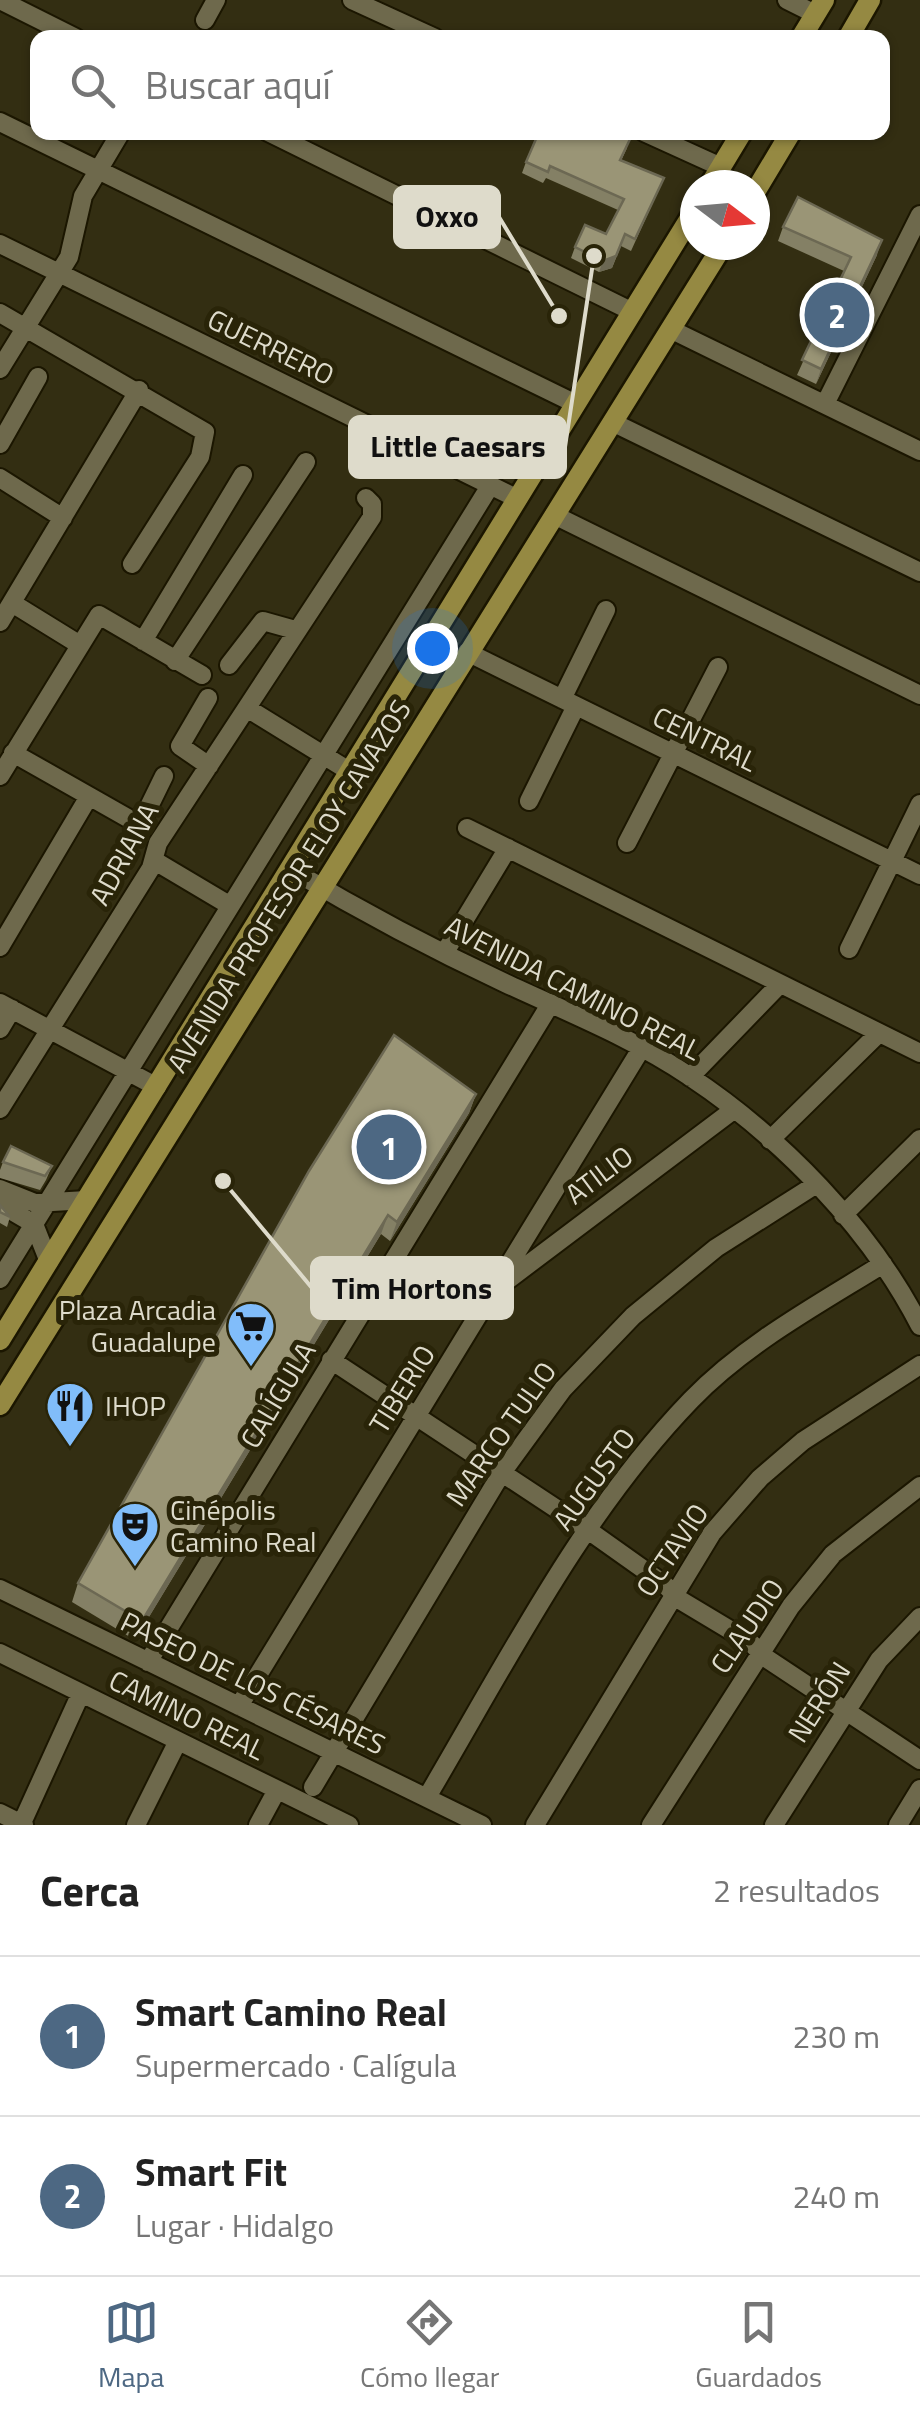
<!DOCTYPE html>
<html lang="es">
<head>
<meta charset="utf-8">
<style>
  body { margin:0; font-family:"Titillium Web",sans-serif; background:#f6f6f6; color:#222 }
  .compass { position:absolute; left:680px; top:170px; width:90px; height:90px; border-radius:50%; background:#fff; box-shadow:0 2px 8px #0004; rotate:106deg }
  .you { position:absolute; left:432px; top:648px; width:35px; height:35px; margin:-25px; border:8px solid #fff; border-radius:50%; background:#1a73e8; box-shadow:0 0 0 15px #1a73e833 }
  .badge { display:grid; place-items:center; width:65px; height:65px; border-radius:50%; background:#4d6883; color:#fff; font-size:32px; font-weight:700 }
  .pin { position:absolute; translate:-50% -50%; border:5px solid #fff; box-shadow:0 2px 10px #0006 }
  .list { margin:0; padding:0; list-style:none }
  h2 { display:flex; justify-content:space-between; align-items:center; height:130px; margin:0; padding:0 40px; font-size:42px }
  h2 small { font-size:32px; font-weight:400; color:#767676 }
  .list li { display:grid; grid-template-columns:65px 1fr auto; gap:30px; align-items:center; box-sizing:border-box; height:160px; padding:0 40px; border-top:2px solid #e0e0e0 }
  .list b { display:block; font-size:38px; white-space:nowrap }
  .list p { margin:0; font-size:32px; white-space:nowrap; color:#767676 }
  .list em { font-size:32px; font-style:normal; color:#767676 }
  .icon { flex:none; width:55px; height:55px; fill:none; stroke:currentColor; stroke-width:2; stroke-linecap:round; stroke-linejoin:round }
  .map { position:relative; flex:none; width:920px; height:1825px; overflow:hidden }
  .search { position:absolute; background:#fff; box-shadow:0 2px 8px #0004; left:30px; right:30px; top:30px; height:110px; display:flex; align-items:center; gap:25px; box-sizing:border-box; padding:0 35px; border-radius:20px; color:#767676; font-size:38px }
  .sheet { height:450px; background:#fff }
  nav { display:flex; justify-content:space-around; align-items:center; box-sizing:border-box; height:140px; border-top:2px solid #e0e0e0; background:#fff; font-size:28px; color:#767676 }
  nav a { display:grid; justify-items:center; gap:5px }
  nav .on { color:#4d6883 }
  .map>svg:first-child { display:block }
</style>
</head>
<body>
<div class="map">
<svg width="920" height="1825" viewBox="0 0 920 1825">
  <rect width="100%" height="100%" fill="#332e12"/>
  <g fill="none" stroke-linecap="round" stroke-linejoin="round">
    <g stroke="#1b1600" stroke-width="22">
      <path id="minor" d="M0,0L76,38
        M352,0L435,38
        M787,0L815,14
        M205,20L216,0
        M0,122L576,404
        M268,132L633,312
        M644,132L721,167
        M0,244L518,499
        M0,313L205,432L200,457L132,564
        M670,329L920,451
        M0,369L69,257L83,196L121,132
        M825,404L920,215
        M612,422L920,572
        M0,444L38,377
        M0,478L63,518
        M554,515L920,695
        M12,603L80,645
        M0,622L139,390
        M143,641L243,475
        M467,652L920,875
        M175,661L306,462
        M229,665L263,621L295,630
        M208,698L180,746L209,766
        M562,699L606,610
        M247,708L349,771
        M13,753L140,825
        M0,776L99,615L202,675
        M529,801L576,706
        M140,825L164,776
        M467,828L920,1053
        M627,843L718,667
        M155,861L229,905
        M290,869C359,910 432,949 505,983C567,1012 633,1038 689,1076C781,1137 870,1228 920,1326
        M0,947L88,798
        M849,949L920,804
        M445,952L508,848
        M0,1003L157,1087
        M0,1029L12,1009
        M690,1077L780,984
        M0,1109L151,868L158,843L372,517V504L366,498
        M770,1140L879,1033
        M0,1189L35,1203L87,1200
        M0,1204L34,1224L49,1262
        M843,1215L920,1139
        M0,1279L490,486
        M509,1279L732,1111
        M331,1360L578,1523L664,1584L680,1600L750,1642L766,1658L920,1760
        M0,1589L482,1825
        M0,1653L349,1825
        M148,1662L551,1003
        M239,1706L641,1049
        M313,1787L501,1474L563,1389L633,1316L716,1248L815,1185
        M427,1797C507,1662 581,1514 691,1400C745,1344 817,1305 883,1264
        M0,1813L24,1825
        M21,1825L81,1693
        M136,1825L178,1741
        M258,1825L277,1790
        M535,1825L712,1533L760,1478L803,1441L920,1365
        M651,1825L791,1606L833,1554L920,1486
        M774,1825L879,1660L920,1617
        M898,1825L920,1789"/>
    </g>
    <g stroke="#1b1600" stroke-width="25">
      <path id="major" d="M801,38L824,0
        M848,38L870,0
        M710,185L742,132
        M755,192L791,132
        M0,1340L695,210
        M0,1405L723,245"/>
    </g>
    <use href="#minor" stroke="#6e694c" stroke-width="18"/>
    <use href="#major" stroke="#958942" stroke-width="20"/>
  </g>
  <path fill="#848065" d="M578,136L627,148L621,161L664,178L631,251L621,246L612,268L599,272L571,258L575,247L606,234L618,210L546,178L543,183L522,173L526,162Z
    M783,227L877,255L816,384L797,375L844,271L778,241Z
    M476,1094L469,1113L390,1241L381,1234L135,1640L72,1602L78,1583Z
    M3,1162L52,1166L46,1180L40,1190L0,1178V1170Z
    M0,1205L10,1217L7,1227L0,1223Z"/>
  <path fill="#6c6853" d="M625,234L612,268L599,272L603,261Z
    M882,240L877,255L816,384L821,369Z
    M476,1094L469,1113L390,1241L397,1222Z
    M388,1215L381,1234L135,1640L142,1621Z"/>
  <path fill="#9a9576" stroke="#6c6853" stroke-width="2.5" d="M539,132H569L578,136L579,132H622L631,137L620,160L664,178L635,239L625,234L616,256L603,261L575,247L585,225L606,234L624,199L550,166L548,172L526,162Z
    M798,197L882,240L821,369L802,360L851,257L783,227Z
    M394,1035L476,1094L397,1222L388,1215L142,1621L78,1583L309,1171Z
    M11,1146L52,1166L45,1176L3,1162Z
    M0,1205L10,1217L0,1212Z"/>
  <defs>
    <g id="supermarket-pin" transform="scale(2.5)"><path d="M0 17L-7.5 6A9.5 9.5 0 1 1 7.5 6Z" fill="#81bdfa" stroke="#292408"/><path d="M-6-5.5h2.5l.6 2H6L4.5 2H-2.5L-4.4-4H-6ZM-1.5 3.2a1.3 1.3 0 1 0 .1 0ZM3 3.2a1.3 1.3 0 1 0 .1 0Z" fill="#111"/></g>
    <g id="restaurant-pin" transform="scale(2.5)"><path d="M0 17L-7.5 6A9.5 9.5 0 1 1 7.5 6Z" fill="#81bdfa" stroke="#292408"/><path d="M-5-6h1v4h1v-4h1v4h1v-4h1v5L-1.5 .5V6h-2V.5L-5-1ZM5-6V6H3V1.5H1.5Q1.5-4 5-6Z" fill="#111"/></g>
    <g id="theatre-pin" transform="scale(2.5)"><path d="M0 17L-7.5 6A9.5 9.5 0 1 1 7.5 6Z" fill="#81bdfa" stroke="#292408"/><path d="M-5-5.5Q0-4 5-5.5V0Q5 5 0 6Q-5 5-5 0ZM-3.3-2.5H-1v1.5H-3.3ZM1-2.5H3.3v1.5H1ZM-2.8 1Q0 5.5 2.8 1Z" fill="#111"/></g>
  </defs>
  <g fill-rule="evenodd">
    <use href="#supermarket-pin" x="251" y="1326"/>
    <use href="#restaurant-pin" x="70" y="1406"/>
    <use href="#theatre-pin" x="135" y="1526"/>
  </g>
  <g text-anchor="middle" stroke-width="10" stroke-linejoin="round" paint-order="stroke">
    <g font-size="28" fill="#dedbcb" stroke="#292408">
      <text transform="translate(271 347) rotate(26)" y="10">GUERRERO</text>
      <text transform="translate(705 739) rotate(26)" y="10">CENTRAL</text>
      <text transform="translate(124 854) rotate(-61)" y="10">ADRIANA</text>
      <text transform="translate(289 886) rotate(-58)" y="10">AVENIDA PROFESOR ELOY CAVAZOS</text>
      <text transform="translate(573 988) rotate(27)" y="10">AVENIDA CAMINO REAL</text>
      <text transform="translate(599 1175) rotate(-37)" y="10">ATILIO</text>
      <text transform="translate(402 1389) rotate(-58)" y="10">TIBERIO</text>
      <text transform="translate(278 1395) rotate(-59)" y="10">CALÍGULA</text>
      <text transform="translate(501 1434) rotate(-55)" y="10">MARCO TULIO</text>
      <text transform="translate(594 1479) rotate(-54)" y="10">AUGUSTO</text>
      <text transform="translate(672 1550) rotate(-56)" y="10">OCTAVIO</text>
      <text transform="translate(747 1626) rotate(-56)" y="10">CLAUDIO</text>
      <text transform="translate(253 1683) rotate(26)" y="10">PASEO DE LOS CÉSARES</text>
      <text transform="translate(819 1702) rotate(-57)" y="10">NERÓN</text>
      <text transform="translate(187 1715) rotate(26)" y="10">CAMINO REAL</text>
    </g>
    <g font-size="28" fill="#dedbcb" stroke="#292408" text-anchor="start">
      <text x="216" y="1320" text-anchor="end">Plaza Arcadia<tspan x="216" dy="32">Guadalupe</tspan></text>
      <text x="105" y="1416">IHOP</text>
      <text x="170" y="1520">Cinépolis<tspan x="170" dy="32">Camino Real</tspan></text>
    </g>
  </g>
  <path fill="none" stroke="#dedbcb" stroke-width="4" d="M559 316L499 217M594 256L565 447M223 1181L312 1288"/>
  <g fill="#dedbcb" stroke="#292408" stroke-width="4">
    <circle cx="559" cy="316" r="10"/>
    <circle cx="594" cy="256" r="10"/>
    <circle cx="223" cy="1181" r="10"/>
  </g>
  <g fill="#dedbcb" stroke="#dedbcb" stroke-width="4">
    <rect x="395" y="187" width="104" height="60" rx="10"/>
    <rect x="350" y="417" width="215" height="60" rx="10"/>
    <rect x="312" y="1258" width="200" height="60" rx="10"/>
  </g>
  <g font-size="30" text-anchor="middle" font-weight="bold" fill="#111">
    <text x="447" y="227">Oxxo</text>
    <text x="458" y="457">Little Caesars</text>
    <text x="412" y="1299">Tim Hortons</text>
  </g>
</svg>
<svg class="compass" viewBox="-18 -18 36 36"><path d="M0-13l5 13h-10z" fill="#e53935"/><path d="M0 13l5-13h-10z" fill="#767676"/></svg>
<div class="you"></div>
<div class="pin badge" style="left:389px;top:1147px">1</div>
<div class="pin badge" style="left:837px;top:315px">2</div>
<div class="search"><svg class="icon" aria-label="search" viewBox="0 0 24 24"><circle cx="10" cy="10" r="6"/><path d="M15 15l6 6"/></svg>Buscar aquí</div>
</div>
<section class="sheet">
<h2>Cerca<small>2 resultados</small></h2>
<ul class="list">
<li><span class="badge">1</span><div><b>Smart Camino Real</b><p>Supermercado · Calígula</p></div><em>230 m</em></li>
<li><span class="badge">2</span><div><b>Smart Fit</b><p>Lugar · Hidalgo</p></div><em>240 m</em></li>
</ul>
</section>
<nav>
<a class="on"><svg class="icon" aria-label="map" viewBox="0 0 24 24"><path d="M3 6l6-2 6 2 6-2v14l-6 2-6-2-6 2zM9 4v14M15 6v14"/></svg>Mapa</a>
<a><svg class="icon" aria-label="directions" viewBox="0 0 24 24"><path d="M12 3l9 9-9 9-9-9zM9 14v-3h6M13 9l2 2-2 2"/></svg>Cómo llegar</a>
<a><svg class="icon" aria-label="saved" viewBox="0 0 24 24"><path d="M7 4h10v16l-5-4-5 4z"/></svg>Guardados</a>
</nav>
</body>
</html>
